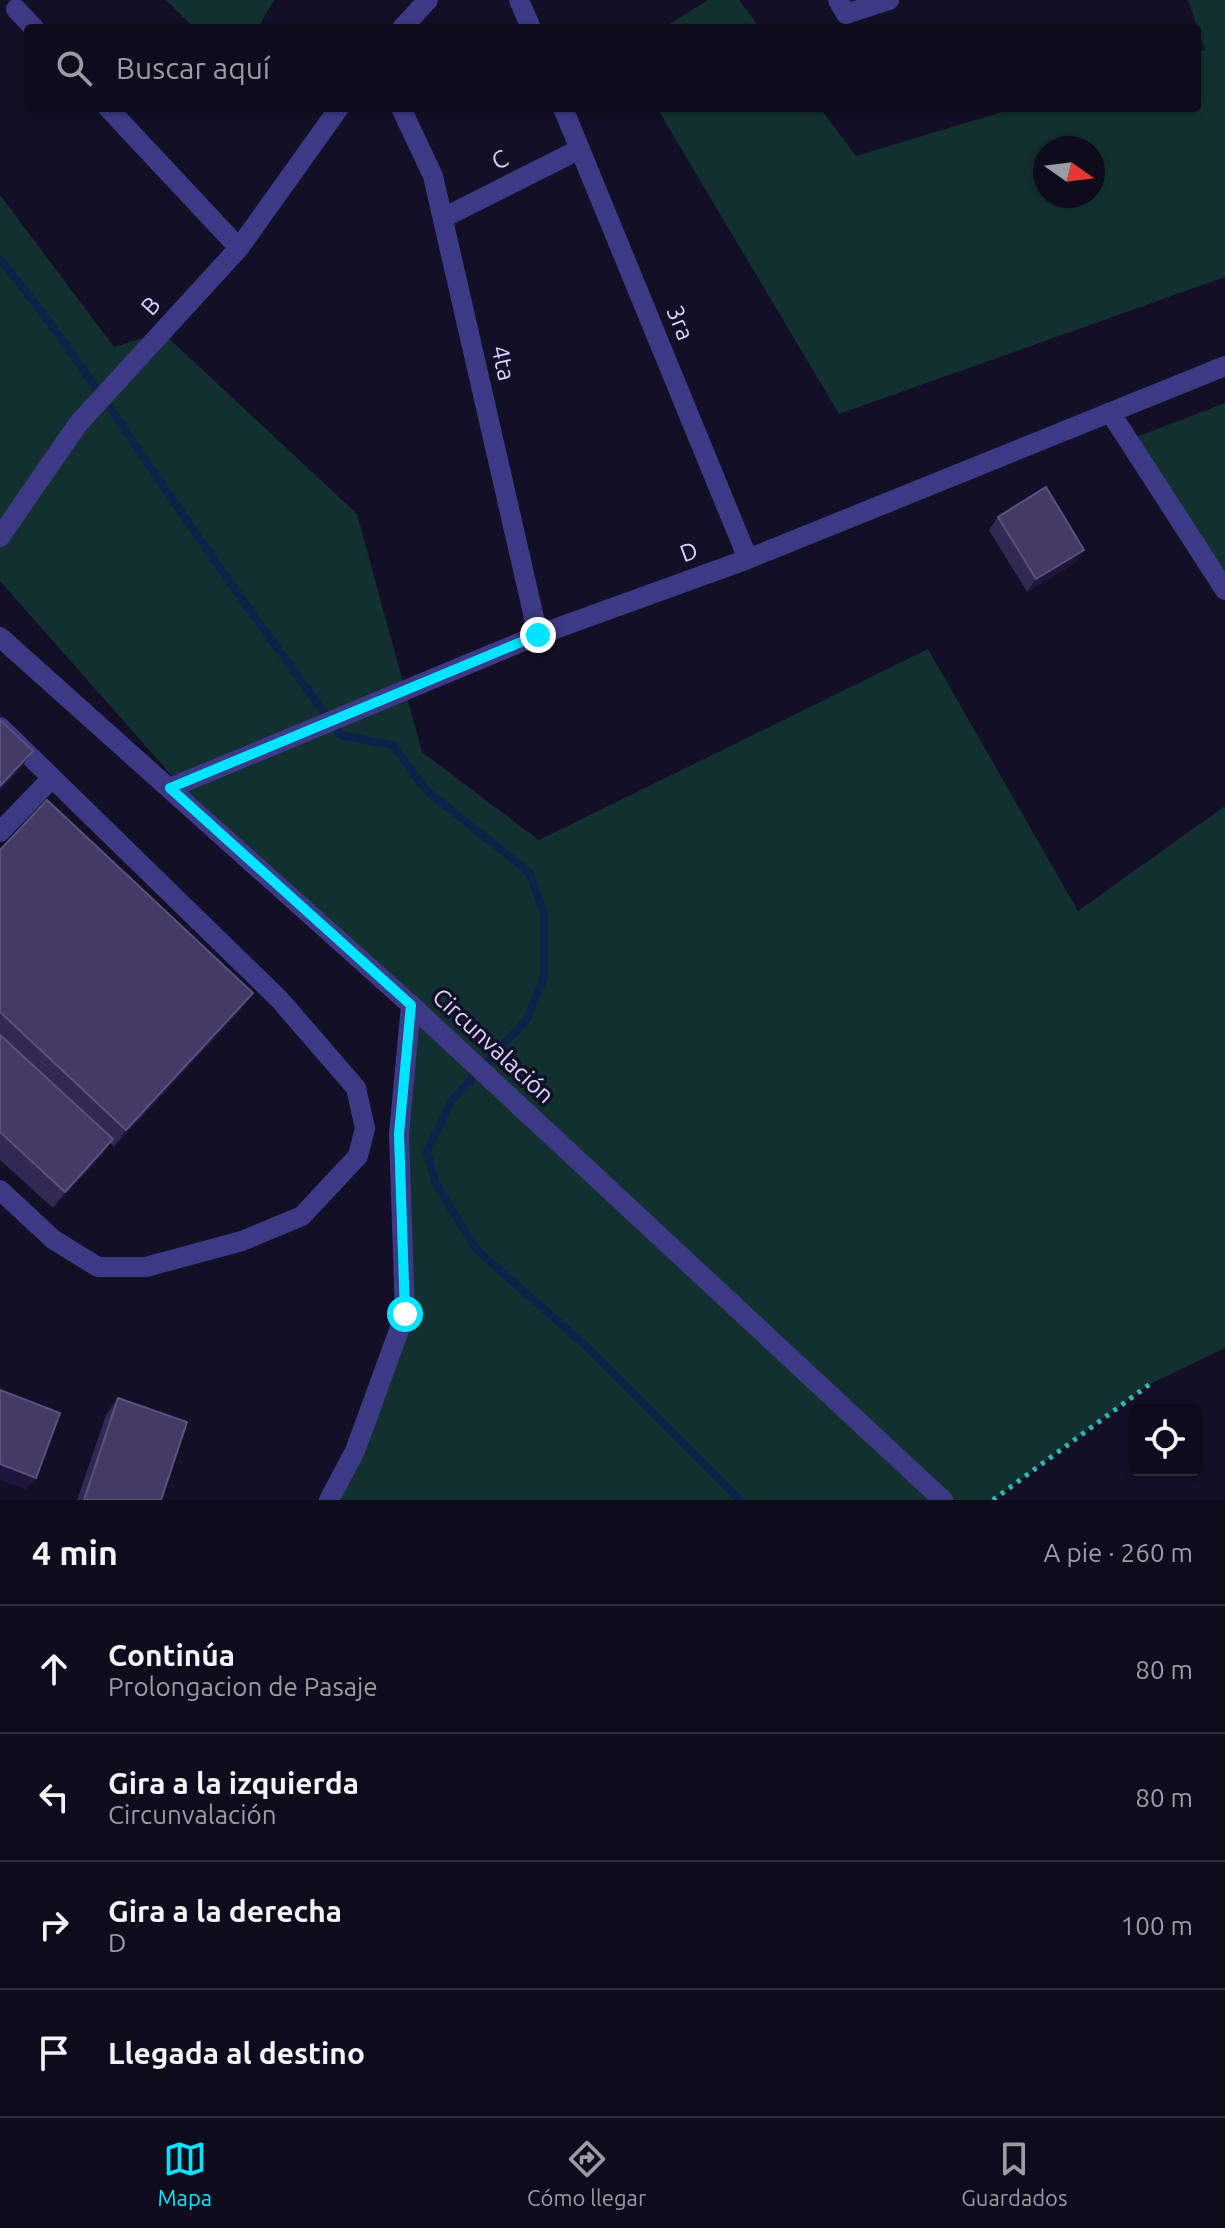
<!DOCTYPE html>
<html lang="es">
<head>
<meta charset="utf-8">
<style>
  body { margin:0; font-family:Ubuntu,sans-serif; background:#171425; color:#f1f3f6 }
  .controls { position:absolute; right:24px; bottom:24px; display:grid; overflow:hidden; border-radius:8px; box-shadow:0 2px 6px #0004 }
  .controls button { width:72px; height:72px; display:grid; place-items:center; padding:0; border:0; border-bottom:2px solid #2e2b3b; background:#0e0b1c; color:#f1f3f6; font:40px sans-serif }
  .compass { position:absolute; left:1033px; top:136px; width:72px; height:72px; border-radius:50%; background:#0e0b1c; box-shadow:0 2px 6px #0004; rotate:104deg }
  .stop { position:absolute; width:24px; height:24px; margin:-18px; border:6px solid #00e5ff; border-radius:50%; background:#fff }
  .stop.end { background:#00e5ff; border-color:#fff; box-shadow:0 2px 8px #0008 }
  .list { margin:0; padding:0; list-style:none }
  h2 { display:flex; justify-content:space-between; align-items:center; height:104px; margin:0; padding:0 32px; font-size:34px }
  h2 small { font-size:26px; font-weight:400; color:#9b9ba3 }
  .list li { display:grid; grid-template-columns:52px 1fr auto; gap:24px; align-items:center; box-sizing:border-box; height:128px; padding:0 32px; border-top:2px solid #2e2b3b }
  .list b { display:block; font-size:30px; white-space:nowrap }
  .list p { margin:0; font-size:26px; white-space:nowrap; color:#9b9ba3 }
  .list em { font-size:26px; font-style:normal; color:#9b9ba3 }
  .icon { flex:none; width:44px; height:44px; fill:none; stroke:currentColor; stroke-width:2; stroke-linecap:round; stroke-linejoin:round }
  .map { position:relative; flex:none; width:1225px; height:1500px; overflow:hidden }
  .search { position:absolute; background:#0e0b1c; box-shadow:0 2px 6px #0004; left:24px; right:24px; top:24px; height:88px; display:flex; align-items:center; gap:20px; box-sizing:border-box; padding:0 28px; border-radius:8px; color:#9b9ba3; font-size:30px }
  .sheet { height:616px; background:#0e0b1c }
  nav { display:flex; justify-content:space-around; align-items:center; box-sizing:border-box; height:112px; border-top:2px solid #2e2b3b; background:#0e0b1c; font-size:22px; color:#9b9ba3 }
  nav a { display:grid; justify-items:center; gap:4px }
  nav .on { color:#00e5ff }
  .map>svg:first-child { display:block }
</style>
</head>
<body>
<div class="map">
<svg width="1225" height="1500" viewBox="0 0 1225 1500">
  <rect width="100%" height="100%" fill="#130f26"/>
  <path fill="#12302f" fill-rule="evenodd" d="M166,0H274L258,28H194Z
    M708,0H739L760,28H663Z
    M1188,0H1225V277L839,414L657,108H820L856,156L1015,108H1197V53L1205,50ZM1045,148H1093V196H1045Z
    M0,195L114,347L162,332L357,514L422,752L539,840L928,649L1078,911L1225,806V1348L1150,1384L993,1500H329L405,1313L411,1005L195,802L0,581Z
    M1225,403V589L1131,439Z"/>
  <g fill="none" stroke-linecap="round" stroke-linejoin="round">
    <path stroke="#0c2248" stroke-width="8" d="M0,259C71,346 131,440 195,532C242,601 292,667 340,735L393,745L426,790L529,872L544,913V977L527,1019L452,1100L427,1152L436,1184L477,1250L586,1346L740,1500"/>
    <path stroke="#2fb8b0" stroke-width="5" stroke-dasharray="4 6" stroke-linecap="butt" d="M993,1500L1150,1384"/>
    <path stroke="#3d3a85" stroke-width="20" d="M519,0L531,28
      M838,0L846,14L889,0
      M16,9L34,28
      M402,28L428,0
      M108,108L239,248
      M401,108L433,176L538,635
      M563,108L748,559
      M443,218L580,149
      M1110,412L1225,590
      M0,537L78,424L239,248L339,108
      M0,637L411,1005L943,1500
      M0,727L280,1000L356,1088L365,1128L358,1156L302,1216L242,1241L146,1267H98L54,1240L0,1190
      M170,788L538,635L748,559L1225,366
      M0,832L52,778
      M329,1500L355,1451L405,1314L399,1134L411,1005"/>
  </g>
  <path fill="#312854" d="M998,517L1084,550L1075,563L1027,592L989,530Z
    M0,850L241,1010L114,1147L110,1143L101,1156L53,1208L0,1160Z
    M118,1398L161,1500H77L106,1415Z"/>
  <path fill="#1d163a" d="M1084,550L1075,563L1027,592L1036,579Z
    M33,751L21,768L0,791V786Z
    M253,993L241,1010L114,1147L126,1130Z
    M113,1139L101,1156L53,1208L65,1192Z
    M0,1464L36,1478L26,1490L0,1480Z"/>
  <path fill="#433a66" stroke="#5a527e" stroke-width="2" d="M1046,487L1084,550L1036,579L998,517Z
    M0,720L33,751L0,786Z
    M47,800L253,993L126,1130L0,1012V850Z
    M0,1035L113,1139L65,1192L0,1132Z
    M0,1390L60,1413L36,1478L0,1464Z
    M118,1398L187,1422L161,1500H84Z"/>
  <g fill="none" stroke-linecap="round" stroke-linejoin="round">
    <path stroke="#00e5ff" stroke-width="10" d="M405,1314L399,1134L411,1005L170,788L538,635"/>
  </g>
  <g text-anchor="middle" stroke-width="7" stroke-linejoin="round" paint-order="stroke">
    <g font-size="24" fill="#d9d4ff" stroke="#130f26">
      <text transform="translate(500 160) rotate(-27)" y="8">C</text>
      <text transform="translate(151 306) rotate(-48)" y="8">B</text>
      <text transform="translate(680 323) rotate(68)" y="8">3ra</text>
      <text transform="translate(503 363) rotate(77)" y="8">4ta</text>
      <text transform="translate(689 552) rotate(-20)" y="8">D</text>
      <text transform="translate(493 1046) rotate(43)" y="8">Circunvalación</text>
    </g>
  </g>
</svg>
<div class="controls">
<button><svg class="icon" aria-label="locate" viewBox="0 0 24 24"><circle cx="12" cy="12" r="6"/><path d="M12 2v4M12 18v4M2 12h4M18 12h4"/></svg></button>
</div>
<svg class="compass" viewBox="-18 -18 36 36"><path d="M0-13l5 13h-10z" fill="#e53935"/><path d="M0 13l5-13h-10z" fill="#9b9ba3"/></svg>
<div class="stop" style="left:405px;top:1314px"></div>
<div class="stop end" style="left:538px;top:635px"></div>
<div class="search"><svg class="icon" aria-label="search" viewBox="0 0 24 24"><circle cx="10" cy="10" r="6"/><path d="M15 15l6 6"/></svg>Buscar aquí</div>
</div>
<section class="sheet">
<h2>4 min<small>A pie · 260 m</small></h2>
<ul class="list">
<li><svg class="icon" aria-label="ahead" viewBox="0 0 24 24"><path d="M12 20V5M6 11l6-6 6 6"/></svg><div><b>Continúa</b><p>Prolongacion de Pasaje</p></div><em>80 m</em></li>
<li><svg class="icon" aria-label="left" viewBox="0 0 24 24"><path d="M17 20v-9H6M10 6l-5 5 5 5"/></svg><div><b>Gira a la izquierda</b><p>Circunvalación</p></div><em>80 m</em></li>
<li><svg class="icon" aria-label="right" viewBox="0 0 24 24"><path d="M7 20v-9h11M14 6l5 5-5 5"/></svg><div><b>Gira a la derecha</b><p>D</p></div><em>100 m</em></li>
<li><svg class="icon" aria-label="arrive" viewBox="0 0 24 24"><path d="M6 21V4h12l-3 4 3 4H6"/></svg><div><b>Llegada al destino</b></div></li>
</ul>
</section>
<nav>
<a class="on"><svg class="icon" aria-label="map" viewBox="0 0 24 24"><path d="M3 6l6-2 6 2 6-2v14l-6 2-6-2-6 2zM9 4v14M15 6v14"/></svg>Mapa</a>
<a><svg class="icon" aria-label="directions" viewBox="0 0 24 24"><path d="M12 3l9 9-9 9-9-9zM9 14v-3h6M13 9l2 2-2 2"/></svg>Cómo llegar</a>
<a><svg class="icon" aria-label="saved" viewBox="0 0 24 24"><path d="M7 4h10v16l-5-4-5 4z"/></svg>Guardados</a>
</nav>
</body>
</html>
